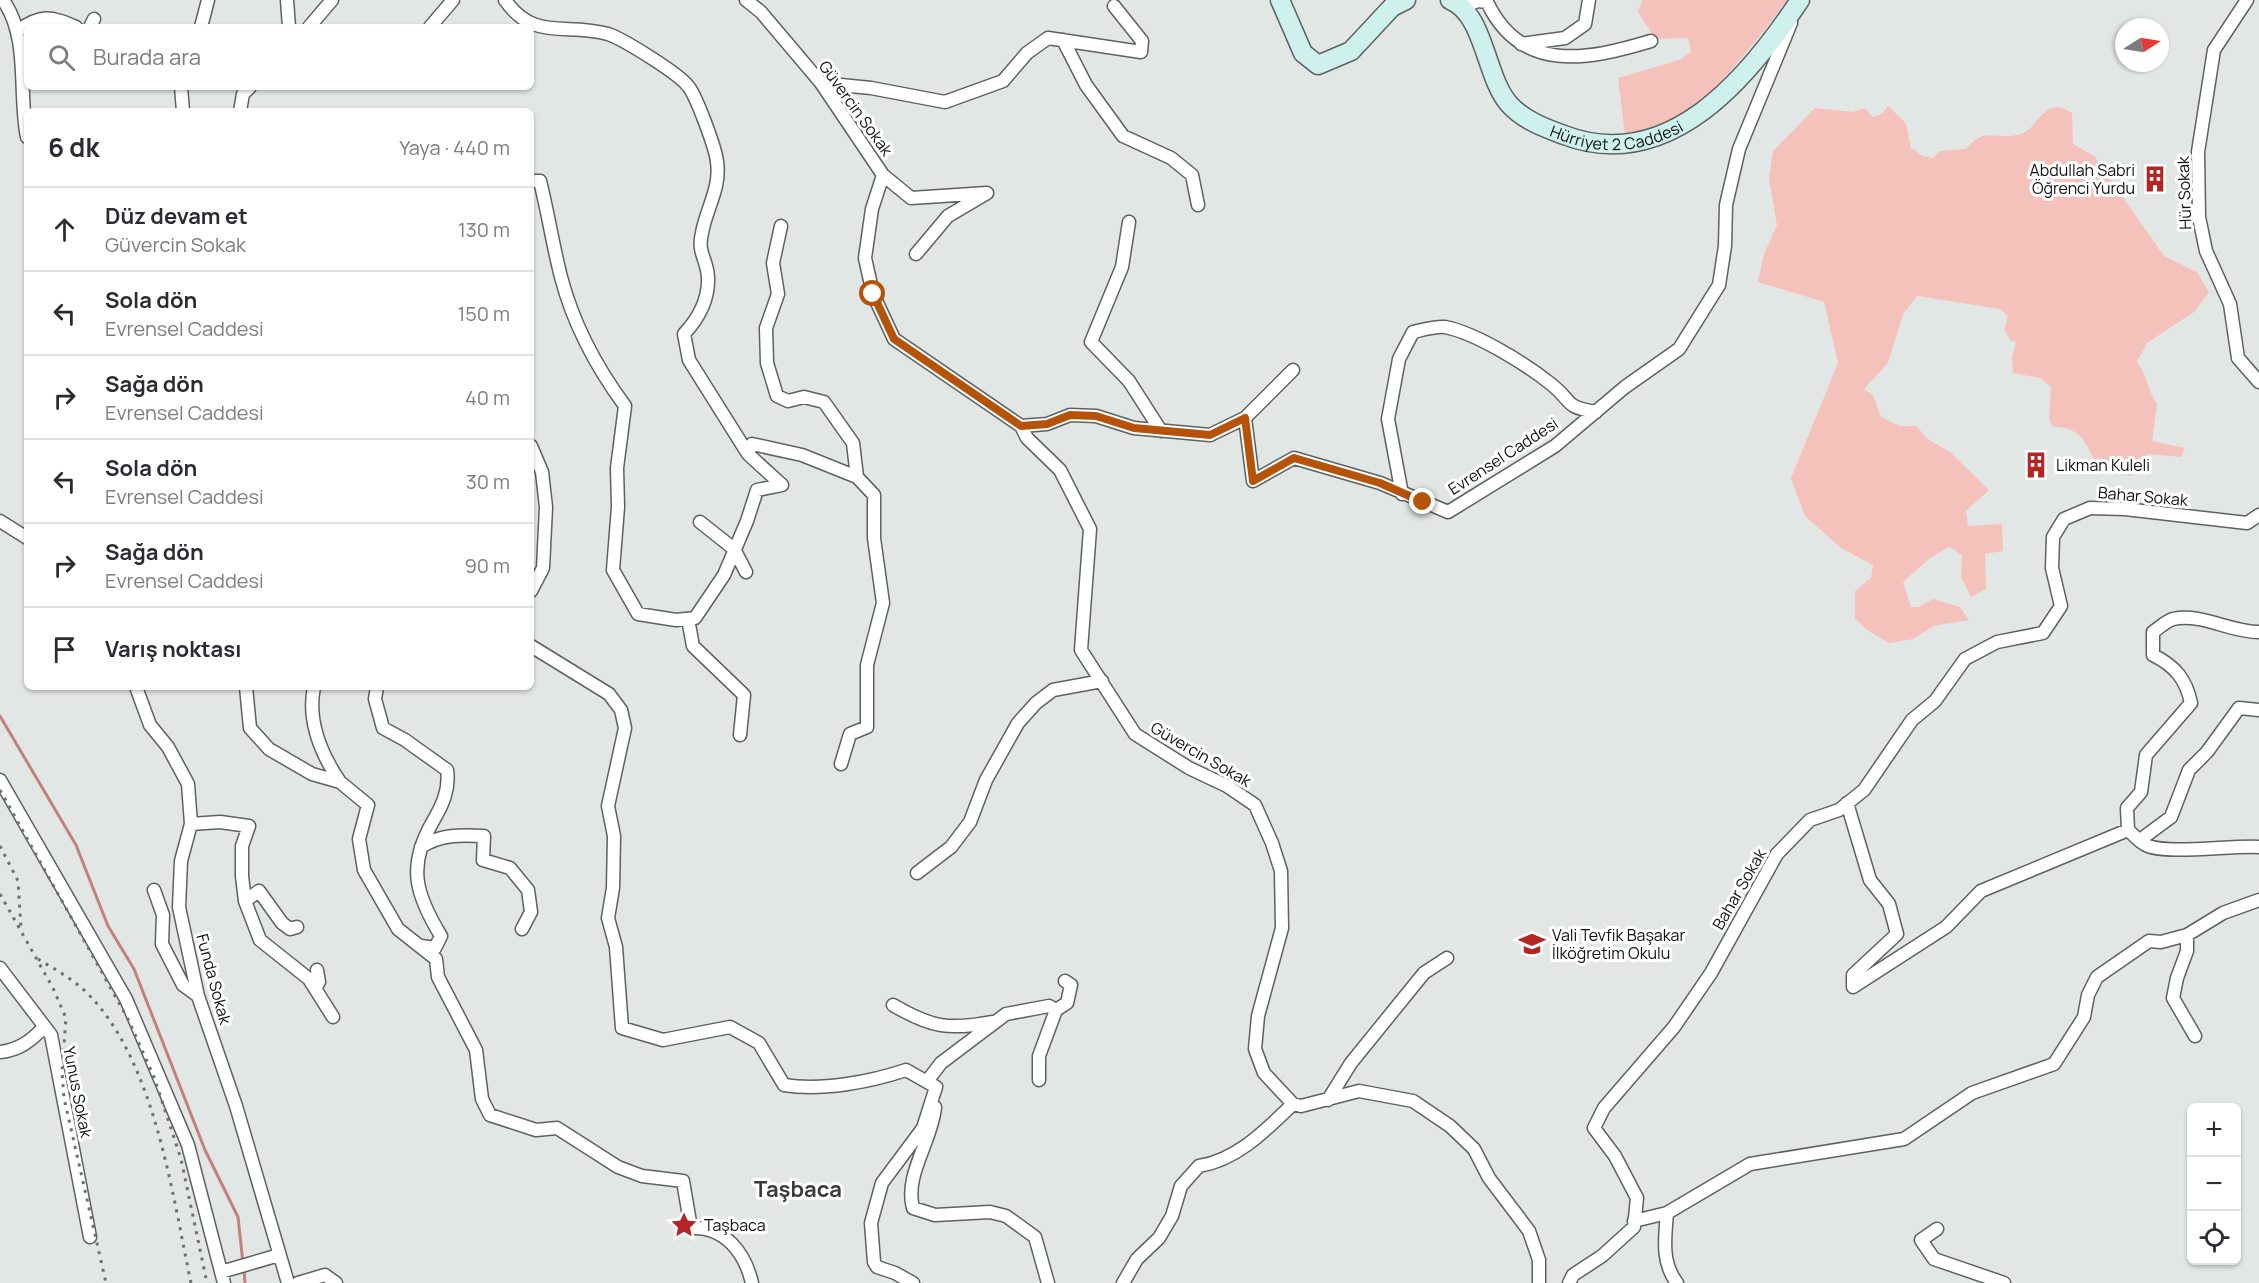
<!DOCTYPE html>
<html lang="tr">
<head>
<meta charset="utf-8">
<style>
  body { margin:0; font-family:Manrope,sans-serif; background:#f7f7f7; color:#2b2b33 }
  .controls { position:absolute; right:18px; bottom:18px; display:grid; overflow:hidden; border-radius:9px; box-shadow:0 2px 4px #0004 }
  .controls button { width:54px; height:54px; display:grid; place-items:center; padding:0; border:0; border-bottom:2px solid #e1e1e2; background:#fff; color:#2b2b33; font:30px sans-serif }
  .compass { position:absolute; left:2115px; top:18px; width:54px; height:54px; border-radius:50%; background:#fff; box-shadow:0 2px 4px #0004; rotate:78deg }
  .stop { position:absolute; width:18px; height:18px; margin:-14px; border:4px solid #b45309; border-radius:50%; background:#fff }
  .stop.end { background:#b45309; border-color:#fff; box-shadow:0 2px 6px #0008 }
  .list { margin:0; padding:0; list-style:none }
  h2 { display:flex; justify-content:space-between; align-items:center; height:78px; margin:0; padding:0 24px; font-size:26px }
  h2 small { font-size:20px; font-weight:400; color:#7c7c81 }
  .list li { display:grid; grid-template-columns:39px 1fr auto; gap:18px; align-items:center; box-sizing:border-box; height:84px; padding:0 24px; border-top:2px solid #e1e1e2 }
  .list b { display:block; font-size:22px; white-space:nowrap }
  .list p { margin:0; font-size:20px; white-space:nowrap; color:#7c7c81 }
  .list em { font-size:20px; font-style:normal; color:#7c7c81 }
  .icon { flex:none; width:33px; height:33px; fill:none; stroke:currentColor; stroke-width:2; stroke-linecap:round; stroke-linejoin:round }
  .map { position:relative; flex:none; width:2259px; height:1283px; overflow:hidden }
  .search { position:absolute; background:#fff; box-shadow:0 2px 4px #0004; left:24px; top:24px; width:510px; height:66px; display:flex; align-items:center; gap:15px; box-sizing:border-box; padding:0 21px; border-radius:9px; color:#7c7c81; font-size:22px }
  .panel { position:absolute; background:#fff; box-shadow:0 2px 4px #0004; left:24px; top:108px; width:510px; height:582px; border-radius:9px }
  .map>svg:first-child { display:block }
</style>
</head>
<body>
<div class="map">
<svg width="2259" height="1283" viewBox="0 0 2259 1283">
  <rect width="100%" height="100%" fill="#e2e7e6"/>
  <path fill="#f4c2bb" d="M1642,0H1787C1762,34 1716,93 1682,117C1665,128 1645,132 1625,135L1618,78L1679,60L1691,52L1688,38L1655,39L1638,12Z
    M1888,106L1906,123L1911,148L1923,156L1933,158L1940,151L1966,149C1986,126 1993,140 2017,135C2040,131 2042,93 2072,113L2073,144L2094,156L2164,256L2197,272L2209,292L2194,312L2147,343L2137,362C2147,375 2148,391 2157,404L2152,441L2185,448L2181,457L2148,454L2131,476L2097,466C2084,440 2083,429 2052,426L2049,419L2051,387L2040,378L2013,373L2012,357L2016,342L2011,341L2004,330L2008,316L2000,309L1917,296L1903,314L1888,363L1864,389L1873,395L1881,417L1900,426H1917L1926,438L1950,452L1989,490L1966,511L1968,526L2002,524L2003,551L1985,554L1986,589L1971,597L1961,577L1962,555L1949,547L1930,558L1903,582L1911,607H1919L1933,599L1960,607L1969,620L1934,626L1913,639L1889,643L1867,630L1855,618V591L1871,578L1873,565L1841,548L1805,516L1791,478L1838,363L1824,302L1758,282L1764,254L1777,225L1769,179L1773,151L1815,108L1853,112L1865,108L1873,117L1883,113Z"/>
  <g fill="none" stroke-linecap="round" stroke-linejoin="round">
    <path stroke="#c0827a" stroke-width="3" d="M0,716L76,845L108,926L134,969L205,1150L238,1217L243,1263
      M244,1270L245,1283"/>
    <g stroke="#5d6161" stroke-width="15">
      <path id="street" d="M3,0C30,38 18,93 27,137
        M287,0L289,27
        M505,0C534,42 566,22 608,34C623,39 678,73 688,86C696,95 716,149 717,162C721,188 706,209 702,233C697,253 707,259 708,277C709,299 699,318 684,334L689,360L748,454
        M746,0L761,12L821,83L883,175L872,209L865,258L873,294L894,339L1021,426L1027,438L1060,470L1090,529L1081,650L1135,734L1189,768L1227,786L1255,805L1272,843L1281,871L1282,928L1258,1016L1255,1049L1264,1073L1293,1104L1301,1106L1359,1091L1413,1101L1450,1126L1474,1149L1489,1178L1529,1231L1539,1260V1283
        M2247,0L2214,50L2198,152L2199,217L2206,251L2230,304L2238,358L2259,382
        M1461,7L1478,1L1487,2C1521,74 1588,60 1651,41
        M90,27L94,19
        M201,27L208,0
        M309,27L332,0
        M430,27L453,0
        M17,31C41,14 50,16 76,27
        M1063,40L1086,85L1123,136L1171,158L1192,175L1198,205
        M1521,44L1565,38L1585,24L1589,0
        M821,83L871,88L945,102L1003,81L1027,53L1048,38L1141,52L1142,41L1114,6
        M181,87L183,111
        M240,111L243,94L250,87
        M883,175L911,198L987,193L948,216L916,254
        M531,181H540C548,213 553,246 561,277C573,323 597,368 625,406L617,468L618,507L613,570L638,614L676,620L695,618L724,575L747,521L757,490L782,485L748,454L752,444L802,455L857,477L874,495V538L883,603L867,665V727L850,734L841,764
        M1129,222L1122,267L1091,342L1129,381L1161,431
        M781,226L773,263L778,294L766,328L767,363L777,396L788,401L804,397L824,402L853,443L857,477
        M1245,418L1293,370
        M1021,426L1047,424L1070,415L1096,416L1134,428L1210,435L1245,418L1253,481L1294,458L1380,483L1448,512L1555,446L1625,387L1679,349L1719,285L1725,246L1726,205L1739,149L1791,23
        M531,446L542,472L546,507L543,568L531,591
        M1402,494L1388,419L1399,359L1413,332C1422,330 1436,326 1445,327C1476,333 1526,364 1551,384C1575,403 1562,406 1596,412
        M0,521L27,538
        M700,522L734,549L746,572
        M688,619L693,646L744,695L740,735
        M2259,632C2230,632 2202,613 2173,619C2166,621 2159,628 2153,632V655C2175,666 2186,679 2191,703L2146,755L2141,792L2127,808L2128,830C2133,834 2139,842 2146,845C2165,855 2233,845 2259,847
        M531,646L609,694L621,710L625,728L608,806L614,836L613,888L608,918L616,947L622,1028L663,1040L730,1027L759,1043L784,1085C822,1091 870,1082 906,1070L936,1087L923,1128L882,1183L871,1223L874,1262L877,1267L895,1273L913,1283
        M136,687L150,725L168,747L188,784L191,824L181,861L179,907L198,996L236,1106L288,1283
        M246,687L250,728L269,749L312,774L340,782L368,805L359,839L364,870L398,929L436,959L438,977L476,1050L482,1099L490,1115L536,1130L557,1128L618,1167L642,1176L683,1181L691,1228C725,1226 745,1253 752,1283
        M314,687C307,721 321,754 340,782
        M377,687L375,699L383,728L405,740L447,770C450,790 442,806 432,823C407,867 416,895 441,936L435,948L421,946
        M0,780L126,999L188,1145L224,1283
        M1847,803L1870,880L1889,904L1897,934L1853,975V987L1946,927L1981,891L2128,830
        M191,824L220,822L249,826L242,846V876L245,901L260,940L309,979L333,1017
        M2140,840L2171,817L2189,770L2207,752L2239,708L2259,710
        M421,847C441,834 461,835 484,836L483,860L510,868L528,890L531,912L522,929
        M917,873L951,847L970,822L986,780L1018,723L1036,703L1053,690L1102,681
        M154,890L163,915L162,944L183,985L198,996
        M245,901L259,891L282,923L290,929L297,927
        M0,968L51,1035L90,1237
        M316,987L319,982L317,970
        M893,1005C932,1028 949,1030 993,1022
        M1056,1010L1067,1003L1071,985L1065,981
        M2195,1036L2173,998L2177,978L2187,951V935L2223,913L2259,900
        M0,1052C19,1050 31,1041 44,1027
        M928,1080L941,1063L1006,1014L1049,1006L1056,1010L1039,1056V1080
        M1328,1100L1351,1063L1424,973L1447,958
        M935,1107C932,1141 904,1175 913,1208L935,1215L990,1212L1006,1216L1035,1237L1048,1283
        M1634,1221L1667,1213
        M1937,1229L1921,1240L1934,1259L2004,1283
        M221,1272L279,1255
        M298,1283L325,1275L336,1283
        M1123,1283L1137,1259L1159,1238L1172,1216L1181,1186L1199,1166C1237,1160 1266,1130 1293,1104
        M1569,1283L1573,1275L1602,1256L1634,1227L1637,1198L1615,1156L1594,1128L1604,1108L1674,1027L1711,973L1777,854L1810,820L1839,810L1864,790L1912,720L1935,701L1965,659L1997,642L2043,633L2061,606L2052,568L2053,537L2064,519L2090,508L2125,509L2247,523L2259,515
        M1677,1283C1661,1262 1665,1238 1667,1213L1750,1164L1904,1139L1972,1093L2054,1064L2084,1017L2088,995L2097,977L2149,941L2161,942L2187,935"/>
    </g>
    <g stroke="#5d6161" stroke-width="21">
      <g id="secondary">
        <path d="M1280,0L1303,53L1318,65L1351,51L1392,7L1406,0"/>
        <path id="s1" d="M1450,0C1485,14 1485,77 1509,104C1523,120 1545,128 1564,135C1669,175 1749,77 1800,0"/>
      </g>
    </g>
    <use href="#street" stroke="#fff" stroke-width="12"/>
    <use href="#secondary" stroke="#cef1ed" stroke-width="18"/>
    <path stroke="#6d706f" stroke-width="3" stroke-dasharray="3 6" stroke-linecap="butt" d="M0,790L129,1021L154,1077L181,1159L207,1283
      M0,846L18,881L21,928
      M0,894L53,988L66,1018L62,1072L64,1098L106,1283
      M38,959C56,970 75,980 90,996C155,1064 172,1193 191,1283"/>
  </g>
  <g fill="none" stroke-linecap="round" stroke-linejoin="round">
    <path stroke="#b45309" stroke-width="8" d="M873,294L894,339L1021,426L1047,424L1070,415L1096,416L1134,428L1210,435L1245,418L1253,481L1294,458L1380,483L1423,502"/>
  </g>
  <defs>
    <g id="building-bare" transform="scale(2.07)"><path d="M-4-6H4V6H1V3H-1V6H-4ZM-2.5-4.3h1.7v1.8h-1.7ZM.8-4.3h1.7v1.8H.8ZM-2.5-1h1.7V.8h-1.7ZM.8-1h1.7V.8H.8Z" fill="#b52523" stroke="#fff" stroke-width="2.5" paint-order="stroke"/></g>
    <g id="school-bare" transform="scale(2.07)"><path d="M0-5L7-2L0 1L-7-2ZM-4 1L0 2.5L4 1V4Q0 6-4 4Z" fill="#b52523" stroke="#fff" stroke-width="2.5" paint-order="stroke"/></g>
    <g id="sight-bare" transform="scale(2.07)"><path d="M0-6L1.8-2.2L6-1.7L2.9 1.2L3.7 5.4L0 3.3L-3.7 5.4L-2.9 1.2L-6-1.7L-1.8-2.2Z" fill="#b52523" stroke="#fff" stroke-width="2.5" paint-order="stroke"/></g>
  </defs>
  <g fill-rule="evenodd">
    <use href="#building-bare" x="2155" y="179"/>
    <use href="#building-bare" x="2036" y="465"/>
    <use href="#school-bare" x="1532" y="944"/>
    <use href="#sight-bare" x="684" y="1225"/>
  </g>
  <g text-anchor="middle" stroke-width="6" stroke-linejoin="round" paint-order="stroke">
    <g font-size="16" fill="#0f1010" stroke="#fff">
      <text transform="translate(856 108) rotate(54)" y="6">Güvercin Sokak</text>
      <text dy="6" stroke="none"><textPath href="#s1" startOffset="240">Hürriyet 2 Caddesi</textPath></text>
      <text transform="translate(2184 193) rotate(-92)" y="6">Hür Sokak</text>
      <text transform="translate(1503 456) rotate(-33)" y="6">Evrensel Caddesi</text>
      <text transform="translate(2143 496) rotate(5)" y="6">Bahar Sokak</text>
      <text transform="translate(1201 754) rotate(30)" y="6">Güvercin Sokak</text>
      <text transform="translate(1739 889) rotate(-60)" y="6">Bahar Sokak</text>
      <text transform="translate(214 979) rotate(75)" y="6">Funda Sokak</text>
      <text transform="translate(78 1092) rotate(79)" y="6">Yunus Sokak</text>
    </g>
    <g font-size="16" fill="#0f1010" stroke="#fff" text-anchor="start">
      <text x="2135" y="176" text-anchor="end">Abdullah Sabri<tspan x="2135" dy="18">Öğrenci Yurdu</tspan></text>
      <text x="2056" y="471">Likman Kuleli</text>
      <text x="1552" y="941">Vali Tevfik Başakar<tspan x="1552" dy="18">İlköğretim Okulu</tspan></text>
      <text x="704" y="1231">Taşbaca</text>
    </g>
    <g font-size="22" font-weight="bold" fill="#373b3a" stroke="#fff">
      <text x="798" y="1197">Taşbaca</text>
    </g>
  </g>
</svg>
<div class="controls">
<button>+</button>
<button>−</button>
<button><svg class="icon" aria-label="locate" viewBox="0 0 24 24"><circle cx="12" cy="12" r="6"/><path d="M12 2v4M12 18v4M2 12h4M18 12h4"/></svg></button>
</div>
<svg class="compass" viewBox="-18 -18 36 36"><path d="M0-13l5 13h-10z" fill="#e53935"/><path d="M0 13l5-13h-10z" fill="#7c7c81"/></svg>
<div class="stop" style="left:873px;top:294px"></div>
<div class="stop end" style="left:1423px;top:502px"></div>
<div class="search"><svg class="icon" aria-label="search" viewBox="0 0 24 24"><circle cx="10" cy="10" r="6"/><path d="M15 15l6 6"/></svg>Burada ara</div>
<section class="panel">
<h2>6 dk<small>Yaya · 440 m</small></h2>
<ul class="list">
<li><svg class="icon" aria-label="ahead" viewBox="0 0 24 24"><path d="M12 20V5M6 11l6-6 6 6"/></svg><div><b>Düz devam et</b><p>Güvercin Sokak</p></div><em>130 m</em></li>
<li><svg class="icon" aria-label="left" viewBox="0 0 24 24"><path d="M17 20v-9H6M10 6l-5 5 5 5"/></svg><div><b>Sola dön</b><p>Evrensel Caddesi</p></div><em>150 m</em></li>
<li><svg class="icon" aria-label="right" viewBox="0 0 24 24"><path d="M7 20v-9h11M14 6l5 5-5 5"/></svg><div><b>Sağa dön</b><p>Evrensel Caddesi</p></div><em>40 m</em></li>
<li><svg class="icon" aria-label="left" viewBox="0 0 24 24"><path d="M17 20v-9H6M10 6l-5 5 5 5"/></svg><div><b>Sola dön</b><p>Evrensel Caddesi</p></div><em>30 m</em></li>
<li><svg class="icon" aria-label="right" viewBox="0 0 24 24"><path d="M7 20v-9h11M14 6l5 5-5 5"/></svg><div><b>Sağa dön</b><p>Evrensel Caddesi</p></div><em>90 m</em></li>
<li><svg class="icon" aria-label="arrive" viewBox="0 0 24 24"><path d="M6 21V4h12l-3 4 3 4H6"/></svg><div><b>Varış noktası</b></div></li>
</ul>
</section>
</div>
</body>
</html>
